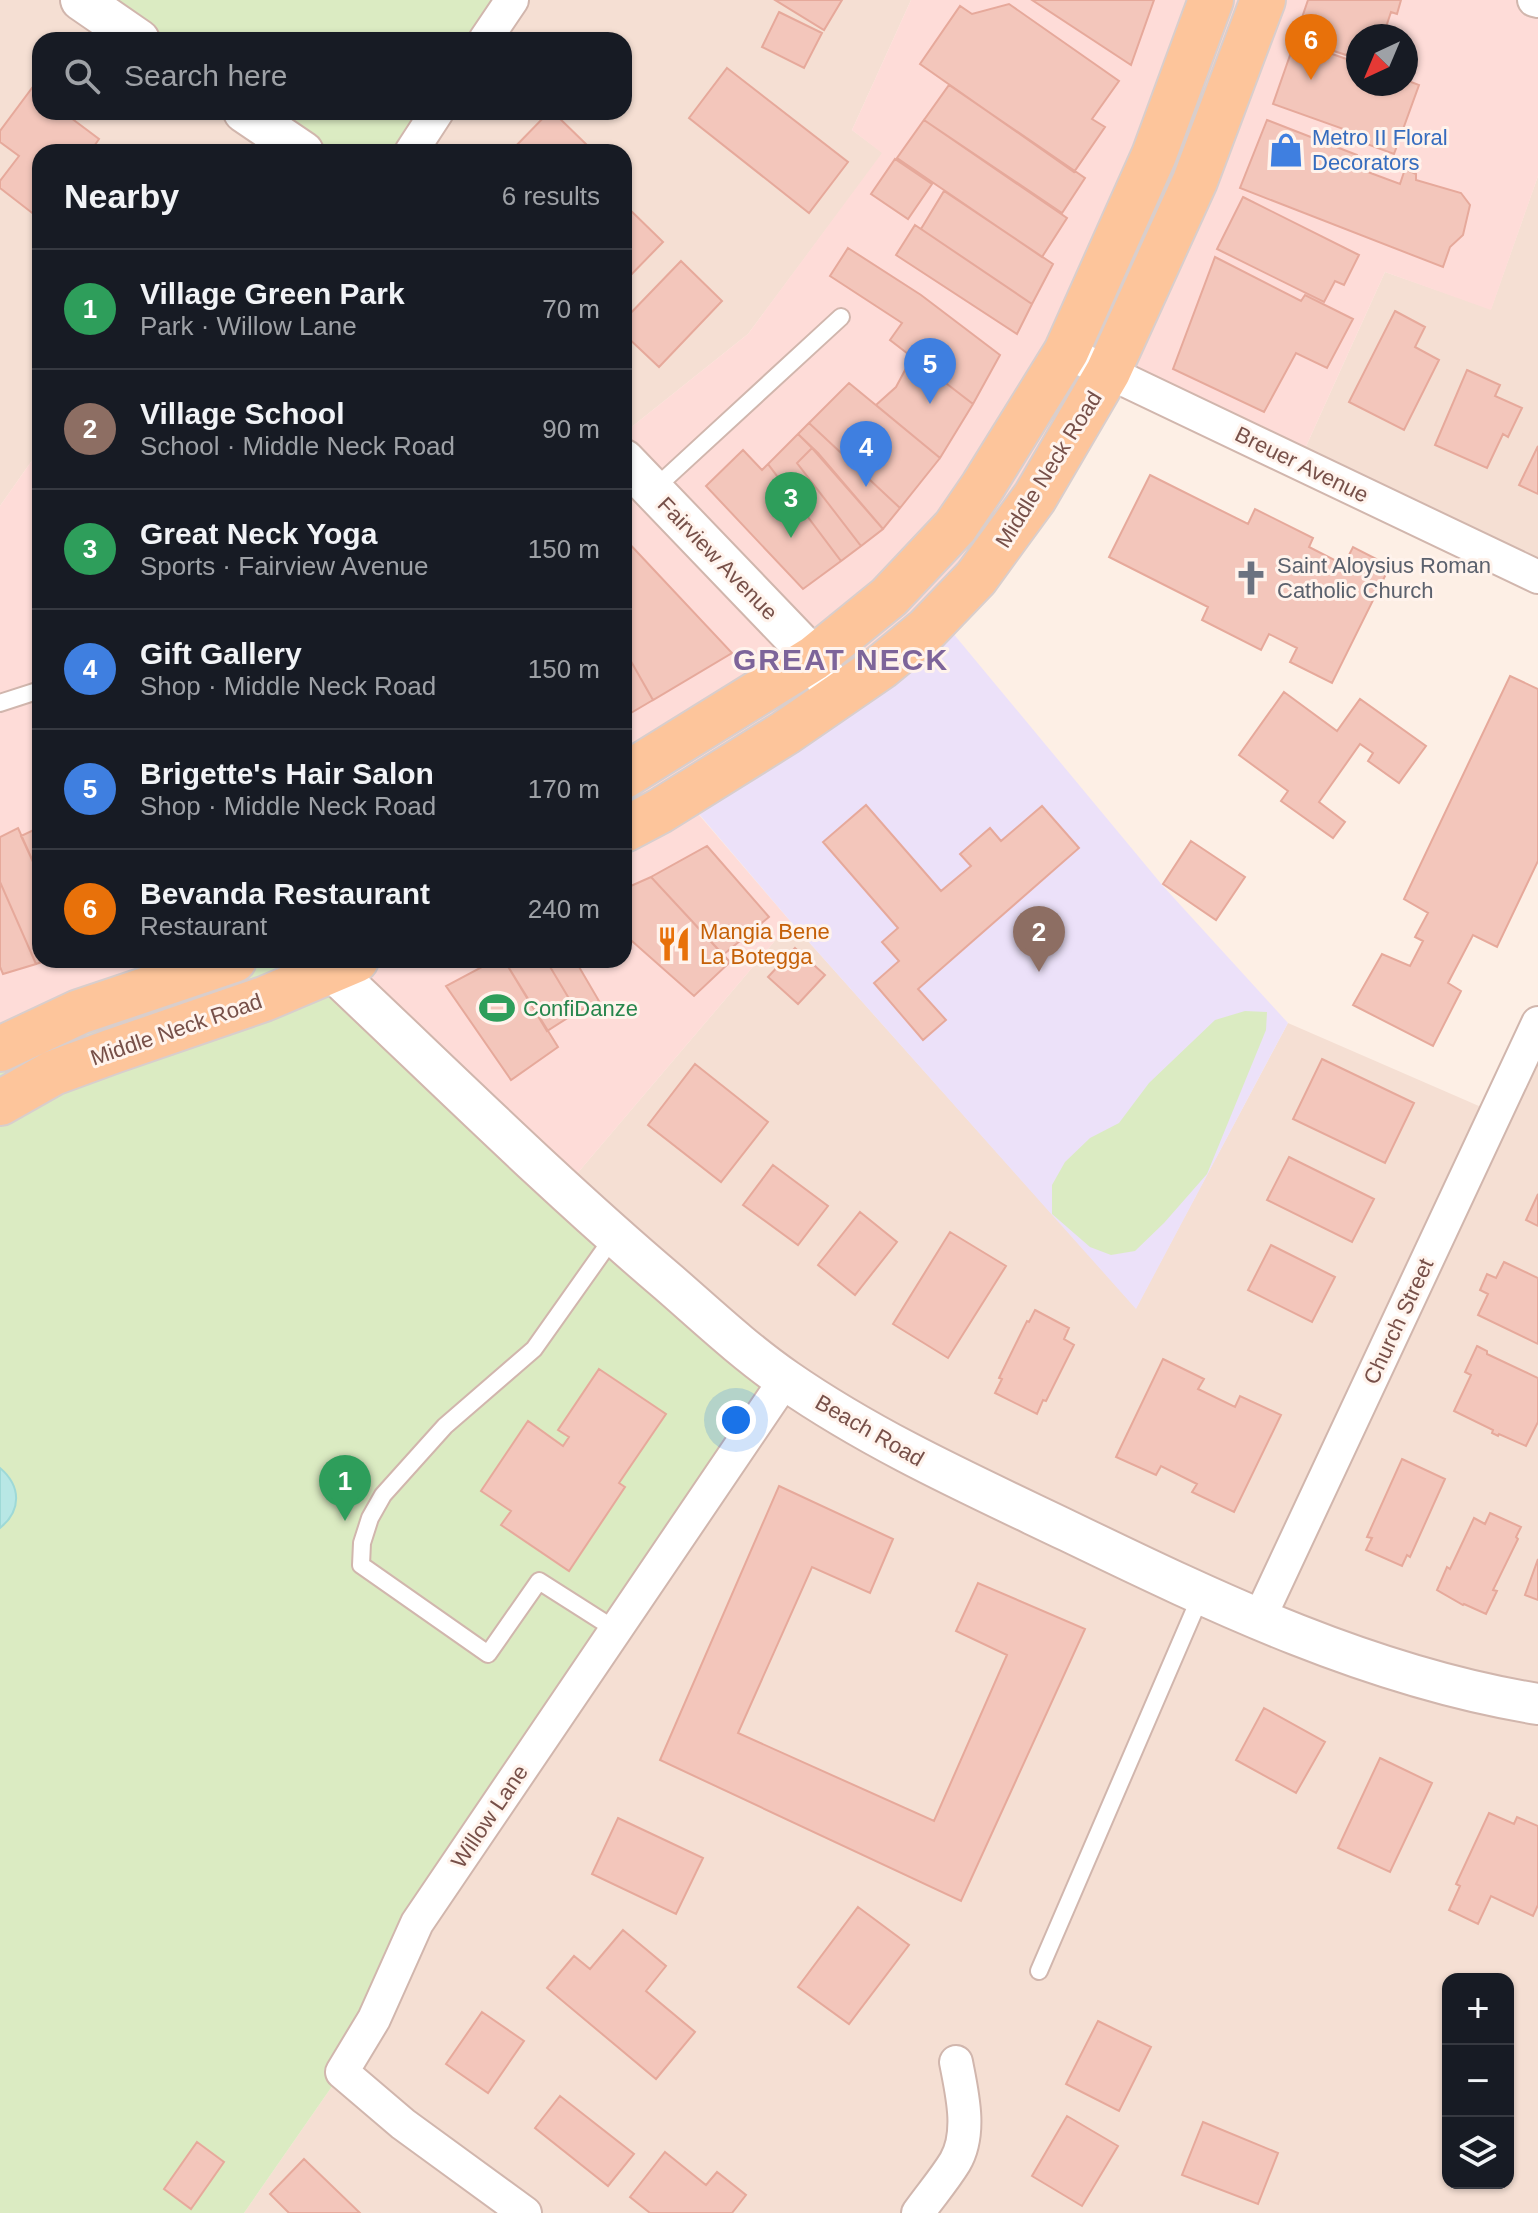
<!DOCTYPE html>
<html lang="en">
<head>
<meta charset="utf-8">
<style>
  body { margin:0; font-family:Helvetica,sans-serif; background:#20242c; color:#f1f3f6 }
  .controls { position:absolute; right:24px; bottom:24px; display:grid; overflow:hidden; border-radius:16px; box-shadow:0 2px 6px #0004 }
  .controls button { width:72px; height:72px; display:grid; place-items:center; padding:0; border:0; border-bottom:2px solid #363941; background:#171b24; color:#f1f3f6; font:40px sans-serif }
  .compass { position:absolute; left:1346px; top:24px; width:72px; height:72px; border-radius:50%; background:#171b24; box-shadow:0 2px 6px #0004; rotate:224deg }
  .you { position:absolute; left:736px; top:1420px; width:28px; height:28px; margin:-20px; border:6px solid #fff; border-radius:50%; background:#1a73e8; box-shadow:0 0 0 12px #1a73e833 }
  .badge { display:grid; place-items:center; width:52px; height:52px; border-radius:50%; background:#db2777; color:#fff; font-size:26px; font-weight:700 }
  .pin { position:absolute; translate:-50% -66px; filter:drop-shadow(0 2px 4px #0008) }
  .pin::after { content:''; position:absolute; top:42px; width:28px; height:24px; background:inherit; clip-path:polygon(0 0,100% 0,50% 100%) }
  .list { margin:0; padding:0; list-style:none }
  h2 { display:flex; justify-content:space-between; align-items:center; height:104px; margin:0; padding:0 32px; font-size:34px }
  h2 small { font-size:26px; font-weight:400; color:#9ea1a6 }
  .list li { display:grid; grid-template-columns:52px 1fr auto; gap:24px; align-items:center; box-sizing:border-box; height:120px; padding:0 32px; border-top:2px solid #363941 }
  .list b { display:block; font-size:30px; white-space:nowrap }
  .list p { margin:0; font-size:26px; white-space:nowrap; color:#9ea1a6 }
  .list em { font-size:26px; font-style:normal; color:#9ea1a6 }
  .icon { flex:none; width:44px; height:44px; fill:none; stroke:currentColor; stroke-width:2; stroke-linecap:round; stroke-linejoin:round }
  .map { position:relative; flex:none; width:1538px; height:2213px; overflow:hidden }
  .search { position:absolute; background:#171b24; box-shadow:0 2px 6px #0004; left:32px; top:32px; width:600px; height:88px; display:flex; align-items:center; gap:20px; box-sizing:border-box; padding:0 28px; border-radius:24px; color:#9ea1a6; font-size:30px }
  .panel { position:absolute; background:#171b24; box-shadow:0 2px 6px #0004; left:32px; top:144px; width:600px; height:824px; border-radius:24px }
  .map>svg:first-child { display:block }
</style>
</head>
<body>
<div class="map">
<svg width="1538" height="2213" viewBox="0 0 1538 2213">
  <rect width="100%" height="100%" fill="#fdefe5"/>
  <path fill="#f5dfd3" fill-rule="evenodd" d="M0,0H81L139,40H40V112H244L303,152H40V449L0,506Z
    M512,0H911L852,130L883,153L748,334L624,433V152H411L437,112H624V40H485Z
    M1538,176V577L1298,464L1385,272L1491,309Z
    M791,922L1136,1308L1288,1023L1495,1113L1538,1023V2213H244L342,2072L564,1189ZM1448,1979H1508V2183H1448Z"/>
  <path fill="#fedcd8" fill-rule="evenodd" d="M911,0H1535L1538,1V176L1491,310L1385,272L1298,464L1109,374L1025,521L687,801L791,922L564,1189L320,960H624V433L748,334L882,153L852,130ZM1358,36H1406V84H1358Z
    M40,449V960H276L88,1020L0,1059V506Z"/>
  <path fill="#ece1f9" d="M942,620L1163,886L1288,1023L1136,1309L791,922L687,800Z"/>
  <path fill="#dbebc2" d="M81,0H512L485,40H139Z
    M244,112H437L411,152H303Z
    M276,960H320L788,1375L613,1635L342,2072L244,2213H0V1059L88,1020Z
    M1245,1011L1267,1012L1266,1030L1207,1174L1164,1223L1135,1251L1111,1255L1090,1247L1052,1214V1185L1065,1162L1090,1138L1119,1123L1149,1083L1215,1020Z"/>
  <path fill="#b8e7e5" stroke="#9ed9d7" stroke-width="2" d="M0,1468C21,1486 22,1510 0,1528Z"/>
  <path fill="#f3c6bb" stroke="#e6a99b" stroke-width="2" d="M775,0H842L824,30Z
    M1032,0H1154L1131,65Z
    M1308,0H1401L1397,14L1391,12L1383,36H1358V59L1295,38Z
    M1009,4L1119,81L1092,119L1105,127L1074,172L920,64L960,6L972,14Z
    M779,12L822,33L804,68L762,47Z
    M1295,41L1358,63V84H1406V80L1419,85L1394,154L1364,143L1366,137L1273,104Z
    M727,68L848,162L809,213L689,118Z
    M949,85L1085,178L1062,213L924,120Z
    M32,88L40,95V112H63L99,139L90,152H40V219L0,188V181L19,156L0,142V131Z
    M549,112H553L591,149L589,152H510Z
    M924,120L1067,218L1042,257L897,158Z
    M1267,120L1357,155V168L1400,184L1405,169L1416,174V180L1461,193L1470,205L1463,235L1450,247L1443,267L1240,188Z
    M895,159L932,184L908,219L871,194Z
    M944,191L1053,264L1032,304L921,229Z
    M1243,197L1359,255L1344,285L1335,281L1324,302L1217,249Z
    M624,204L663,242L624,282Z
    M915,225L1032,304L1017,334L896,255Z
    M848,248L921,295L1000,355L973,404L890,340L902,323L830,276Z
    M1215,257L1301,301L1305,295L1353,319L1327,368L1296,353L1264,412L1173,369Z
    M681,261L722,301L659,367L624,334V320Z
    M1395,311L1425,327L1415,347L1439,360L1404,430L1349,402Z
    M912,357L973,404L940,458L876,405L896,387Z
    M1467,370L1500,385L1495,396L1522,408L1508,437L1503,434L1487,468L1435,445Z
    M849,383L940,458L900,508L809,423Z
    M809,423L900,508L883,529L818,453L798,434Z
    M798,434L812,448L797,463L861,546L841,561L768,464Z
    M1538,446V494L1519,485Z
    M812,448L883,529L861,546L797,463Z
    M743,450L762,470L768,464L841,561L803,589L706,486Z
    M1150,475L1248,524L1255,509L1313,538L1309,547L1344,565L1353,547L1390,566L1332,683L1290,662L1297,648L1269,634L1261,650L1202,620L1208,607L1109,557Z
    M624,538L732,653L653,700L624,649Z
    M624,649L653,700L624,717Z
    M1510,676L1538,689V861L1497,947L1473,935L1448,983L1461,991L1433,1046L1353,1005L1382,954L1410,966L1423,941L1415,937L1428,913L1404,899Z
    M1284,692L1337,731L1360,699L1426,746L1399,783L1368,761L1373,753L1360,744L1319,802L1345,822L1333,838L1281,801L1288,791L1239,755Z
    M866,805L941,891L971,866L960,854L990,828L1001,841L1042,806L1079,848L918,989L946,1020L923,1040L874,983L899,961L882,942L898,928L823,842Z
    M40,827V877L21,836Z
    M18,828L40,877V960H48L36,964L0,882V837Z
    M1191,841L1245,877L1216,920L1163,884Z
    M707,846L769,917L723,955L651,877Z
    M651,877L730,962L694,996L624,934V889Z
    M0,882L36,964L3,974L0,967Z
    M795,948L825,975L798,1004L768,977Z
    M495,960H504L558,1047L511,1080L446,986Z
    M504,960H546L577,1012L547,1031Z
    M546,960H575L599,1001L577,1012Z
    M1322,1059L1414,1103L1385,1163L1293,1119Z
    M695,1064L768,1122L721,1182L648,1125Z
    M1289,1157L1374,1199L1352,1242L1267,1200Z
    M773,1165L828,1206L798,1245L743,1205Z
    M1538,1194V1226L1526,1220Z
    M860,1212L897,1242L855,1295L818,1265Z
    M950,1232L1006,1266L948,1358L893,1324Z
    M1271,1245L1335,1277L1312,1322L1248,1290Z
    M1504,1262L1538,1278V1344L1478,1315L1488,1294L1480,1290L1487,1274L1496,1278Z
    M1035,1310L1069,1328L1064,1339L1074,1345L1046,1401L1043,1400L1037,1414L995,1393L1002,1379L999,1378L1027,1321L1029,1322Z
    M1477,1346L1487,1351V1354L1538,1378V1422L1526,1446L1499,1434L1498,1436L1492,1433L1493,1430L1454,1411L1471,1375L1465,1372Z
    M1163,1359L1204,1379L1198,1389L1235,1407L1240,1396L1281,1415L1234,1512L1192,1492L1197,1484L1161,1466L1156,1475L1116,1457Z
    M599,1369L666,1414L619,1483L625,1487L569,1571L501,1525L511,1511L481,1491L528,1421L563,1446L569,1437L558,1430Z
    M1402,1459L1445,1479L1410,1557L1407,1555L1402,1566L1366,1550L1372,1538L1367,1537Z
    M779,1486L893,1539L870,1593L812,1567L738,1733L934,1821L1007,1655L956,1631L978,1583L1085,1629L961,1901L660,1760Z
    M1490,1513L1521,1527L1516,1537L1518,1539L1493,1590L1497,1591L1486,1614L1464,1604L1463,1605L1437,1590L1447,1567L1450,1569L1474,1518L1485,1524Z
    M1538,1559V1600L1525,1595Z
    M1264,1708L1325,1742L1296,1793L1236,1760Z
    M1380,1758L1432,1783L1390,1872L1338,1848Z
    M1489,1813L1514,1824L1517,1817L1538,1826V1905L1533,1916L1491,1896L1478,1924L1449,1910L1460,1886L1456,1884Z
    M618,1818L703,1858L676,1914L592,1874Z
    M858,1907L909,1945L849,2024L798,1987Z
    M623,1930L666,1966L646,1991L695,2032L656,2079L547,1988L574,1956L590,1969Z
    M482,2012L524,2041L488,2093L446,2064Z
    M1098,2021L1151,2047L1119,2111L1066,2084Z
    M560,2096L634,2154L608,2186L535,2128Z
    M1067,2116L1118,2146L1082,2206L1032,2176Z
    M1203,2122L1278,2153L1258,2204L1182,2175Z
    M197,2142L224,2162L191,2209L164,2189Z
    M665,2152L706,2185L717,2172L746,2195L732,2213H650L630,2197Z
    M304,2159L360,2213H289L270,2194Z"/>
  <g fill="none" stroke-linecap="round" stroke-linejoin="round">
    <g stroke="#d1b6ad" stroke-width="20">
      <path id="service" d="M653,490L841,317
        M0,703L40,690
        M614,1236L534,1349L445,1426L383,1495L370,1518L362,1543L361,1565L488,1654L539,1581L616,1630
        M1039,1971L1201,1595"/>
    </g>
    <g stroke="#d1b6ad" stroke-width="36">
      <path id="minor" d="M1534,0L1538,1
        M485,40L512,0
        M411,152L437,112
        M1066,352L1538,577
        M1259,1619L1538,1023
        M525,2213L403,2124L342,2072L374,2019L417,1923L785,1380
        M918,2213C930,2196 944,2180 955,2162C972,2133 962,2093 956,2062"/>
    </g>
    <g stroke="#d1b6ad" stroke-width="44">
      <path id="tertiary" d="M81,0L139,40
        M244,112L303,152
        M624,460L814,658L829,684
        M321,960C436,1068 548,1180 668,1282C706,1315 744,1351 786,1380C874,1441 972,1485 1068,1531C1219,1604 1371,1677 1538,1704"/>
    </g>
    <g stroke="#d9cecc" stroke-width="48">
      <path id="primary" d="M624,776L814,658L889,597L955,527L983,486L1066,352L1154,155L1211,0
        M624,830L660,811L785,733L881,667L927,629L976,578L1035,497L1108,372L1195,181L1263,0
        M0,1049L79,1012L234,960
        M0,1103L53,1073L113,1051L264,999L356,960"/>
    </g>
    <use href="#service" stroke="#fff" stroke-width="16"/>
    <use href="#minor" stroke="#fff" stroke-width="32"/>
    <use href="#tertiary" stroke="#fff" stroke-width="40"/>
    <use href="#primary" stroke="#fdc59b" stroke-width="44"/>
  </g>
  <defs>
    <g id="shop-bare" transform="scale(2.76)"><path d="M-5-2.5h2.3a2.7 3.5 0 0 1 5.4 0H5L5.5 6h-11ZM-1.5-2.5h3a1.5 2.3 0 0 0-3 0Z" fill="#3f7fe0" stroke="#fff3ec" stroke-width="2.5" paint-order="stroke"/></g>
    <g id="church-bare" transform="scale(2.76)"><path d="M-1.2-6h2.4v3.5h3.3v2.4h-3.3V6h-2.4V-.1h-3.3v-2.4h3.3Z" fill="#6b7280" stroke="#fff3ec" stroke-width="2.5" paint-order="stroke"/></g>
    <g id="restaurant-bare" transform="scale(2.76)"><path d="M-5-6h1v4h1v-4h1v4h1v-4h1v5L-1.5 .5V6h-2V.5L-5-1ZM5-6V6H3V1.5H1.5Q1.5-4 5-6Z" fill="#e8710a" stroke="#fff3ec" stroke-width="2.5" paint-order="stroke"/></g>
    <g id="stadium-bare" transform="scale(2.76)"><path d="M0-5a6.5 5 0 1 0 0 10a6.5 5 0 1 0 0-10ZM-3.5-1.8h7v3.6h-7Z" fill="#2e9e5b" stroke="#fff3ec" stroke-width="2.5" paint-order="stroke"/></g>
  </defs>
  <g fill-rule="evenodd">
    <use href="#shop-bare" x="1286" y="150"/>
    <use href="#church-bare" x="1251" y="578"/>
    <use href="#restaurant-bare" x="674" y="944"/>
    <use href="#stadium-bare" x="497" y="1008"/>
  </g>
  <g text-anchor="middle" stroke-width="6" stroke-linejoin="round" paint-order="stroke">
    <g font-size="22" fill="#366cbe" stroke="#fff3ec" text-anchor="start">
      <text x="1312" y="145">Metro II Floral<tspan x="1312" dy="25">Decorators</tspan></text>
    </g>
    <g font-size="22" fill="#775049" stroke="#fff3ec">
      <text transform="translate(1302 464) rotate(26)" y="8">Breuer Avenue</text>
      <text transform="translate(1048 469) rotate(-58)" y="8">Middle Neck Road</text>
      <text transform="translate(718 558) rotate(46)" y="8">Fairview Avenue</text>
      <text transform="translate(176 1029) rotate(-19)" y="8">Middle Neck Road</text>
      <text transform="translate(1398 1321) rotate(-65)" y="8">Church Street</text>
      <text transform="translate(870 1430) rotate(30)" y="8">Beach Road</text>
      <text transform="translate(489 1816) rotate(-56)" y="8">Willow Lane</text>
    </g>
    <g font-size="22" fill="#5b616d" stroke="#fff3ec" text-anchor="start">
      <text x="1277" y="573">Saint Aloysius Roman<tspan x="1277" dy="25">Catholic Church</tspan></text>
    </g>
    <g font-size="22" fill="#c56008" stroke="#fff3ec" text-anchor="start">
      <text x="700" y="939">Mangia Bene<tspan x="700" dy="25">La Botegga</tspan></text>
    </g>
    <g font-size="22" fill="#27864d" stroke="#fff3ec" text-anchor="start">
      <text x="523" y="1016">ConfiDanze</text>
    </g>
    <g font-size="30" font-weight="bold" letter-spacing="2" fill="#7d649a" stroke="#fff3ec">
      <text x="841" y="670">GREAT NECK</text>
    </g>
  </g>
</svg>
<div class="controls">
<button>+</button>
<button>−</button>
<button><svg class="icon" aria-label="layers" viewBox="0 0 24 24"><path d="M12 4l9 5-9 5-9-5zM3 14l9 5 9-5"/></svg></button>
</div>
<svg class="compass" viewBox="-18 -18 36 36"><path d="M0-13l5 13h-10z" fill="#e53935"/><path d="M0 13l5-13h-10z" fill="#9ea1a6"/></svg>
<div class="you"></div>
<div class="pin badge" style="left:345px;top:1521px;background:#2e9e5b">1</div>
<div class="pin badge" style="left:1039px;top:972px;background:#8d6e63">2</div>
<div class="pin badge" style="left:791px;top:538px;background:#2e9e5b">3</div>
<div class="pin badge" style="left:866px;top:487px;background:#3f7fe0">4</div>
<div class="pin badge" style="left:930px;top:404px;background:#3f7fe0">5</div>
<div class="pin badge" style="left:1311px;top:80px;background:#e8710a">6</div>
<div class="search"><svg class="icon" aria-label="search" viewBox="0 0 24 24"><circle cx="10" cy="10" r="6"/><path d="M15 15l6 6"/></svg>Search here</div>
<section class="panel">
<h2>Nearby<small>6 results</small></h2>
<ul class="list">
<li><span class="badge" style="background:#2e9e5b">1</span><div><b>Village Green Park</b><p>Park · Willow Lane</p></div><em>70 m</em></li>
<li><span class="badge" style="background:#8d6e63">2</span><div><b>Village School</b><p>School · Middle Neck Road</p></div><em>90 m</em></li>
<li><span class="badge" style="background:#2e9e5b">3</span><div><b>Great Neck Yoga</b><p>Sports · Fairview Avenue</p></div><em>150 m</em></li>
<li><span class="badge" style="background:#3f7fe0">4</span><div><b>Gift Gallery</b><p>Shop · Middle Neck Road</p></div><em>150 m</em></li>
<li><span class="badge" style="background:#3f7fe0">5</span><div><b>Brigette's Hair Salon</b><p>Shop · Middle Neck Road</p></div><em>170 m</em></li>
<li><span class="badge" style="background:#e8710a">6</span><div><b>Bevanda Restaurant</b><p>Restaurant</p></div><em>240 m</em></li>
</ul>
</section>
</div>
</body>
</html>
